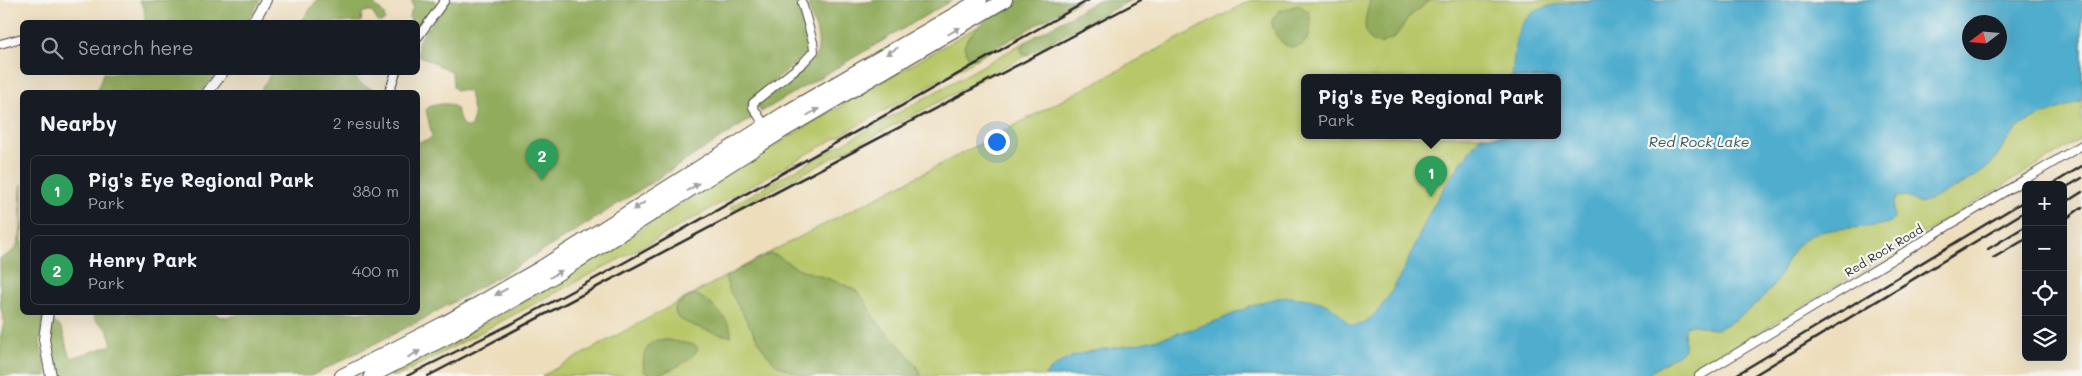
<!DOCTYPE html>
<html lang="en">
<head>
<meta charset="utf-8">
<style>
  body { margin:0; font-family:Mali,sans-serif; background:#242831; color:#f1f3f6 }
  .controls { position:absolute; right:15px; bottom:15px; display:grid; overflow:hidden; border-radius:8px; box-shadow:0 5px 20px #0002 }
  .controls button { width:45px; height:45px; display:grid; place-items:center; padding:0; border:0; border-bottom:1px solid #363941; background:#171b24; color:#f1f3f6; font:25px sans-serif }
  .compass { position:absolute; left:1962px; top:15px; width:45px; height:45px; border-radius:50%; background:#171b24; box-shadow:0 5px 20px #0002; rotate:254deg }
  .you { position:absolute; left:996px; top:141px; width:18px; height:18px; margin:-12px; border:4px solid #fff; border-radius:50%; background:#1a73e8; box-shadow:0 0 0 8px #1a73e833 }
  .badge { display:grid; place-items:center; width:32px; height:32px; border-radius:50%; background:#8c9099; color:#fff; font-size:16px; font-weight:700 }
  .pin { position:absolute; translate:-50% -41px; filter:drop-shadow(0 1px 2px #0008) }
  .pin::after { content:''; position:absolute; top:26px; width:18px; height:15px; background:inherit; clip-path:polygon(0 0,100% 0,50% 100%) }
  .popup { position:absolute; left:1301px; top:74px; width:260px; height:65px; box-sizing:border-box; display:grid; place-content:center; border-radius:8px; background:#171b24; filter:drop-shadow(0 1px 4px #0005); font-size:16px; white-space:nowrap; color:#9ea1a6 }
  .popup b { font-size:19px; color:#f1f3f6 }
  .popup::after { content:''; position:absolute; left:50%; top:100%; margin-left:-10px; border:10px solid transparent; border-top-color:#171b24 }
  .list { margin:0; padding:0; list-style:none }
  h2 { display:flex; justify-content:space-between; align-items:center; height:65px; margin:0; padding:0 20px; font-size:21px }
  h2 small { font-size:16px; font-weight:400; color:#9ea1a6 }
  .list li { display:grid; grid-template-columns:32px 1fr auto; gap:15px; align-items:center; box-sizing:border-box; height:70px; margin:0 10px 10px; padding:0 10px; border:1px solid #363941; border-radius:8px }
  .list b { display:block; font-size:19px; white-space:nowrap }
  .list p { margin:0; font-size:16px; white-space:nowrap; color:#9ea1a6 }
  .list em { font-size:16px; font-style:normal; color:#9ea1a6 }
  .icon { flex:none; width:28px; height:28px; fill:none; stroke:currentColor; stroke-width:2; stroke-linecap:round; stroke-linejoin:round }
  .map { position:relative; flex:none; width:2082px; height:376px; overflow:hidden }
  .search { position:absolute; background:#171b24; box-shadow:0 5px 20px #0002; left:20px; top:20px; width:400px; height:55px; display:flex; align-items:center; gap:12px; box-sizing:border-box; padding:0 18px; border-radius:8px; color:#9ea1a6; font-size:19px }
  .panel { position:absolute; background:#171b24; box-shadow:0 5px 20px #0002; left:20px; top:90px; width:400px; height:225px; border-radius:8px }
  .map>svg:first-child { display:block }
</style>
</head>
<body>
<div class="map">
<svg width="2082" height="376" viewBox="0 0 2082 376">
  <rect width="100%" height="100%" fill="#f6f6f2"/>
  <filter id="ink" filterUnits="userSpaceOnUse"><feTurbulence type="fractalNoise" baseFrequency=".02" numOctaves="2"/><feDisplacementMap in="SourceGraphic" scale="10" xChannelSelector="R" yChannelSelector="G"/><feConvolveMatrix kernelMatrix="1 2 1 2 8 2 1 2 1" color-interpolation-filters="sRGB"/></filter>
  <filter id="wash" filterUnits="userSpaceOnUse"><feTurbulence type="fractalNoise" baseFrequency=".0096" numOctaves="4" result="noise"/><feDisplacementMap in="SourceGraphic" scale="20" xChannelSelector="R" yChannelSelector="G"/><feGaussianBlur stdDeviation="1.12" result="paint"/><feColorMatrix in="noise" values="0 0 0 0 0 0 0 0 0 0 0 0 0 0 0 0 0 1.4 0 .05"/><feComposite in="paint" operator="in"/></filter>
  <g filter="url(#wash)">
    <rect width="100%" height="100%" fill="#edddbb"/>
    <path fill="#b8c769" stroke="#72794a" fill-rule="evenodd" d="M1251,0H2082V138L1687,376H542L763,256L974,147ZM1970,22H2000V52H1970ZM1305,78H1557V136H1305Z
      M985,22L966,40L974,58H978L644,246L398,376H389L538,294L785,139Z
      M1027,41L1021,47L1023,54H1029L734,210L730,209L731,206Z"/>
    <path fill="#92ac5d" stroke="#5e6c44" d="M139,0H260L248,22H145L144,8Z
      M317,0H370L384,14L385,20L383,22H378L373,13L368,11L362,13L361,22H301Z
      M412,0H434L438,5L419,30L418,22H412L409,17L413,8Z
      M448,0H800L798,5L810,48L796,63L749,102L748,106L754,117L577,230L510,270L423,319L311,376H56L49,345L50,321C70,326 61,345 72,358L112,345L108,330L95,320L93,313L212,312C218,319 235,318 241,312H418V142L428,140L432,136L426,110C430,105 435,105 441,104C461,102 455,115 464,127H471L474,116L469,91L456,90L453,87L452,72L418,55V42Z
      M877,0H952L761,112L758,107V104C773,93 816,66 818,49C820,35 812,19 808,7L809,4C831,0 855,6 877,0Z
      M1020,0H1080L978,58L968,57L964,47C972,24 1000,12 1020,0Z
      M1098,0H1131L1029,54L1022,52L1021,47L1027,41Z
      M1370,0H1431L1411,15L1394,38L1380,44C1358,39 1366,15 1370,0Z
      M1298,5L1308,11C1313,21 1312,45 1296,47C1282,49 1271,31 1272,20L1279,11Z
      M272,72L351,73L361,84L379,92H259Z
      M103,73H218L202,92H97Z
      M22,184V312L43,313L40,342L47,376H0V338L4,323L0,304V258C33,249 16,207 22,184Z
      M772,254C780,256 785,261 792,265C812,276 836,278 856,291C866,298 868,310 875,319C888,336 916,358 921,376H805L781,367L774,362L765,352L730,292L725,277L763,256Z
      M694,294C707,298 734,322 731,336C722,336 688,325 680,319C675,316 674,310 676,305Z
      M656,340H668L695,345L698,349C690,362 665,375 649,375L644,371C642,358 644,347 656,340Z"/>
    <path fill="#50adce" stroke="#3e6c7c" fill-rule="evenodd" d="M1594,0H2082V100C2062,109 2040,114 2022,125C2007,135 2002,151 1991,164C1983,174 1931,203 1918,203L1906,196L1897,197L1893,205L1894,218L1891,222C1864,232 1831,223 1805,239C1790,249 1785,268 1775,283C1763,301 1742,317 1722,327C1709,334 1698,320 1686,327C1682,335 1687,343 1683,351L1645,376H1044C1072,347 1101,352 1136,344C1161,339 1186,331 1210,323C1236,315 1262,297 1290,297C1303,298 1323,300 1334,309C1340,313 1344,320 1350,325C1384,333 1419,232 1432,208C1446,183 1464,159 1481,136H1557V78H1512C1516,36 1513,11 1563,3C1573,1 1584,2 1594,0ZM1970,22H2000V52H1970Z"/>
  </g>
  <g filter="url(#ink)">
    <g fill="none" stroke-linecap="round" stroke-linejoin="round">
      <g stroke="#484641" stroke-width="10">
        <path id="street" d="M418,37L445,0
          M0,44L22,38
          M389,92L396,72
          M765,126L753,107V103L803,63L814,51L813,42L802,3
          M1699,376L2082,145"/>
      </g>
      <g stroke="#484641" stroke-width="12">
        <path id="secondary" d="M253,22L266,0
          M208,92L223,72
          M48,312L44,339L51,376"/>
      </g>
      <g stroke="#484641" stroke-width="16">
        <path id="highway" d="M342,376L447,322L541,268L784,114L980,0
          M371,376L451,335L541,284L782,131L1005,0"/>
      </g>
      <use href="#street" stroke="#fff" stroke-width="8"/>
      <use href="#secondary" stroke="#fff" stroke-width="10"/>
      <use href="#highway" stroke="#fff" stroke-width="14"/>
      <path stroke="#2b2b2b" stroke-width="2.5" d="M2051,185L2082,166
        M2063,189L2082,178
        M2063,204L2082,192
        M2063,221L2082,207
        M1988,249L2026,226
        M1993,258L2026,239
        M407,376L515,322L627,261L1089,0
        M428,376L1141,0
        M1734,376L2026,200
        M1753,376L2026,211"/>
    </g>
    <defs><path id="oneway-solid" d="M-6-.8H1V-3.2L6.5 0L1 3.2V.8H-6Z" transform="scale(1.25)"/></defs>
    <g fill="#a0a0a0">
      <use href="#oneway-solid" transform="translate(954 31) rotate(-30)"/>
      <use href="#oneway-solid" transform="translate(892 51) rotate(150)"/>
      <use href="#oneway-solid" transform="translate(813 112) rotate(-30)"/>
      <use href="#oneway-solid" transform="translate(693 187) rotate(-33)"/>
      <use href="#oneway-solid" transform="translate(639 206) rotate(147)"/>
      <use href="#oneway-solid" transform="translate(556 274) rotate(-32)"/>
      <use href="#oneway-solid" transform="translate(501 292) rotate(151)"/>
      <use href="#oneway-solid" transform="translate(414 354) rotate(-28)"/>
    </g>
  </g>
  <g text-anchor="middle" stroke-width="4.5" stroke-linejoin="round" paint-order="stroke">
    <g font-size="12" fill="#2b2b2b" stroke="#f6f6f2">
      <text transform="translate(1884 251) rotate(-31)" y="4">Red Rock Road</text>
    </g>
    <g font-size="14" font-style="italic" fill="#385864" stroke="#f6f6f2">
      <text x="1699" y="147">Red Rock Lake</text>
    </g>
  </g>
</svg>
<div class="controls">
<button>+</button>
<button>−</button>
<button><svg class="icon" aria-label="locate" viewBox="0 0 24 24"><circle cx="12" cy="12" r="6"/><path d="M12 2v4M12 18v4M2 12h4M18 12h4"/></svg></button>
<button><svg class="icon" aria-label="layers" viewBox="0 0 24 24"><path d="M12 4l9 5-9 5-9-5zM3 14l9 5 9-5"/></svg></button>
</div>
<svg class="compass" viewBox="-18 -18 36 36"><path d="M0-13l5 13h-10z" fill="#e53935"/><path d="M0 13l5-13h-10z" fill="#9ea1a6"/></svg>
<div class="you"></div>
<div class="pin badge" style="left:1431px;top:197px;background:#2e9e5b">1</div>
<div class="popup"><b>Pig's Eye Regional Park</b>Park</div>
<div class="pin badge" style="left:542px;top:180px;background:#2e9e5b">2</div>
<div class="search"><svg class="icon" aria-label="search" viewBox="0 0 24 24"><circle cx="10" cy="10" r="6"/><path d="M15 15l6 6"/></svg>Search here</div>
<section class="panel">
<h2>Nearby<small>2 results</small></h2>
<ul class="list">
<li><span class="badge" style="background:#2e9e5b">1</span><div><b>Pig's Eye Regional Park</b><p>Park</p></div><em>380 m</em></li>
<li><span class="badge" style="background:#2e9e5b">2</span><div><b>Henry Park</b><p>Park</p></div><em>400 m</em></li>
</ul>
</section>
</div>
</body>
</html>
